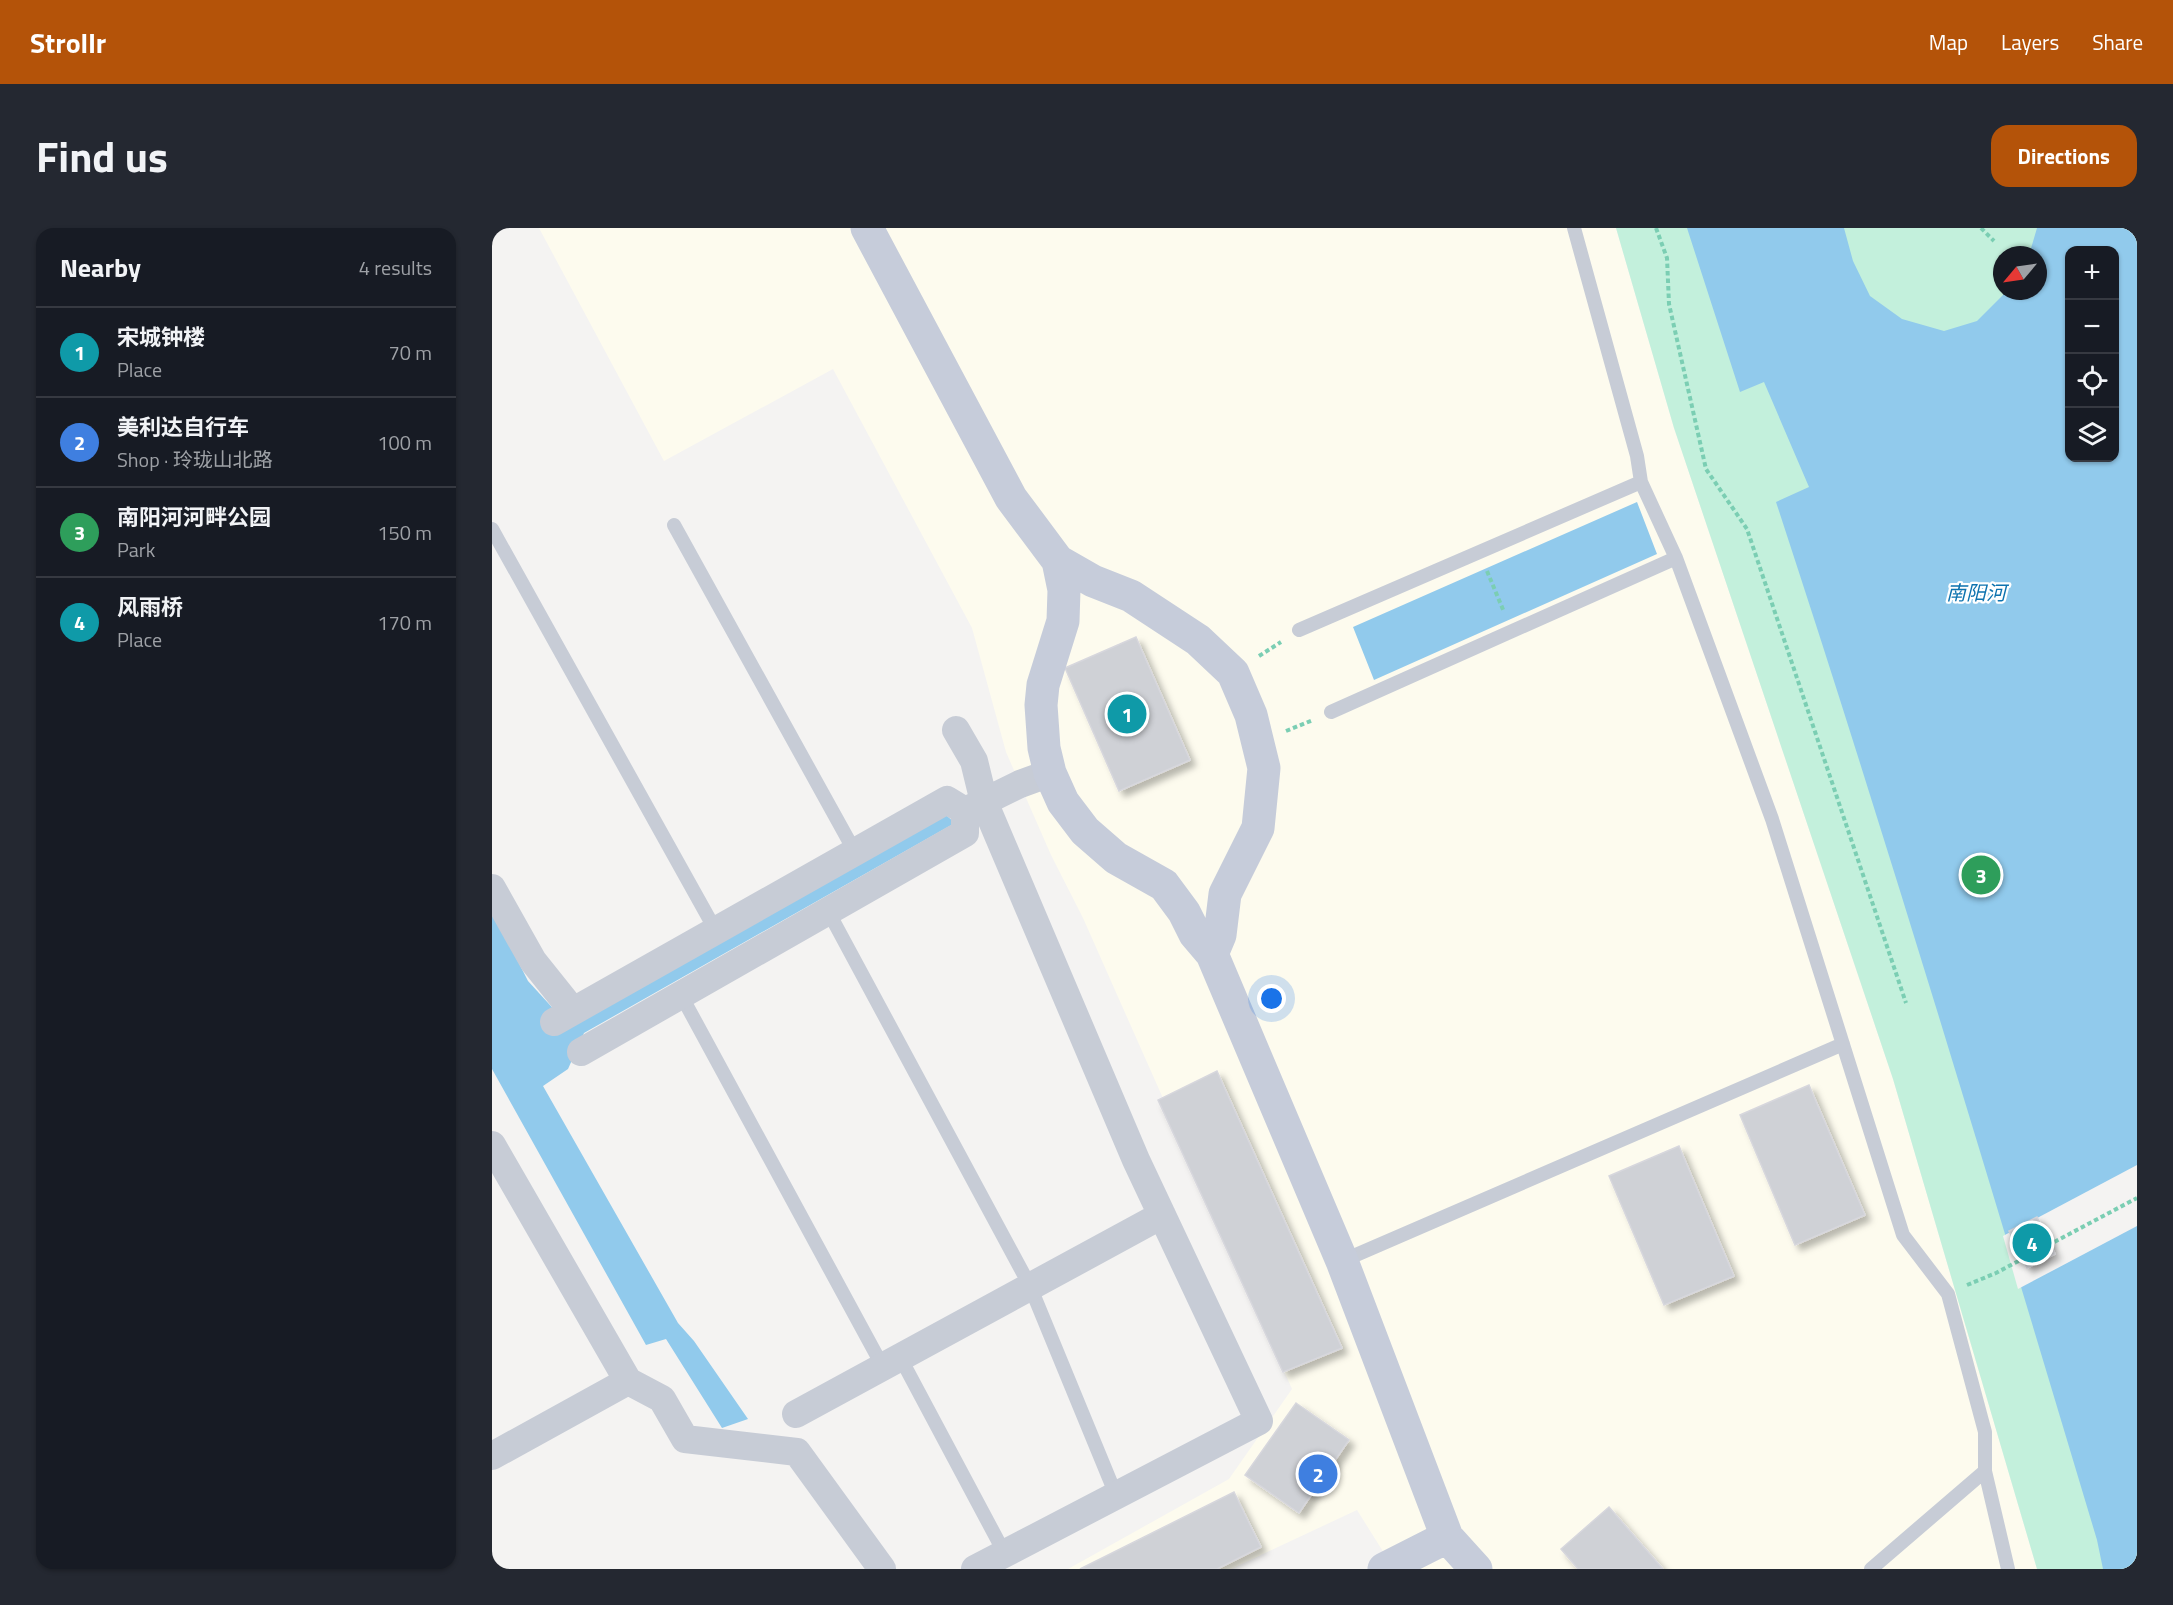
<!DOCTYPE html>
<html lang="en">
<head>
<meta charset="utf-8">
<style>
  body { margin:0; font-family:"Titillium Web","Noto Sans SC",sans-serif; background:#242831; color:#f1f3f6 }
  .controls { position:absolute; right:18px; top:18px; display:grid; overflow:hidden; border-radius:12px; box-shadow:0 2px 4px #0004 }
  .controls button { width:54px; height:54px; display:grid; place-items:center; padding:0; border:0; border-bottom:2px solid #363941; background:#171b24; color:#f1f3f6; font:30px sans-serif }
  .compass { position:absolute; left:1501px; top:18px; width:54px; height:54px; border-radius:50%; background:#171b24; box-shadow:0 2px 4px #0004; rotate:241deg }
  .you { position:absolute; left:780px; top:771px; width:21px; height:21px; margin:-15px; border:4px solid #fff; border-radius:50%; background:#1a73e8; box-shadow:0 0 0 9px #1a73e833 }
  .badge { display:grid; place-items:center; width:39px; height:39px; border-radius:50%; background:#b45309; color:#fff; font-size:20px; font-weight:700 }
  .pin { position:absolute; translate:-50% -50%; border:3px solid #fff; box-shadow:0 2px 6px #0006 }
  .list { margin:0; padding:0; list-style:none }
  h2 { display:flex; justify-content:space-between; align-items:center; height:78px; margin:0; padding:0 24px; font-size:26px }
  h2 small { font-size:20px; font-weight:400; color:#9ea1a6 }
  .list li { display:grid; grid-template-columns:39px 1fr auto; gap:18px; align-items:center; box-sizing:border-box; height:90px; padding:0 24px; border-top:2px solid #363941 }
  .list b { display:block; font-size:22px; white-space:nowrap }
  .list p { margin:0; font-size:20px; white-space:nowrap; color:#9ea1a6 }
  .list em { font-size:20px; font-style:normal; color:#9ea1a6 }
  .icon { flex:none; width:33px; height:33px; fill:none; stroke:currentColor; stroke-width:2; stroke-linecap:round; stroke-linejoin:round }
  .map { position:relative; flex:none; width:1645px; height:1341px; overflow:hidden; border-radius:18px }
  header { display:flex; align-items:center; gap:36px; box-sizing:border-box; height:84px; padding:0 30px; background:#b45309; color:#fff }
  header strong { font-size:28px }
  nav { display:flex; gap:33px; margin-inline-start:auto; font-size:21px }
  .intro { display:flex; align-items:center; justify-content:space-between; box-sizing:border-box; height:144px; padding:0 36px }
  h1 { margin:0; font-size:42px }
  .button { padding:15px 27px; border-radius:18px; background:#b45309; color:#fff; font-size:21px; font-weight:700 }
  main { display:flex; gap:36px; padding:0 36px }
  aside { flex:1; background:#171b24; border-radius:18px; box-shadow:0 2px 4px #0004 }
  .map>svg:first-child { display:block }
</style>
</head>
<body>
<header>
<strong>Strollr</strong>
<nav><a>Map</a><a>Layers</a><a>Share</a></nav>
</header>
<div class="intro"><h1>Find us</h1><a class="button">Directions</a></div>
<main>
<aside>
<h2>Nearby<small>4 results</small></h2>
<ul class="list">
<li><span class="badge" style="background:#0f9aa8">1</span><div><b>宋城钟楼</b><p>Place</p></div><em>70 m</em></li>
<li><span class="badge" style="background:#3f7fe0">2</span><div><b>美利达自行车</b><p>Shop · 玲珑山北路</p></div><em>100 m</em></li>
<li><span class="badge" style="background:#2e9e5b">3</span><div><b>南阳河河畔公园</b><p>Park</p></div><em>150 m</em></li>
<li><span class="badge" style="background:#0f9aa8">4</span><div><b>风雨桥</b><p>Place</p></div><em>170 m</em></li>
</ul>
</aside>
<div class="map">
<svg width="1645" height="1341" viewBox="0 0 1645 1341">
  <defs>
    <filter id="shadow"><feDropShadow dx="5.5" dy="5.5" stdDeviation="3" flood-color="#0004"/></filter>
  </defs>
  <rect width="100%" height="100%" fill="#f4f3f2"/>
  <path fill="#fdfbee" d="M47,0H1124L1182,200L1401,851L1545,1341H902L865,1282L739,1341H576L737,1251L800,1161L591,690L559,627L514,524L480,400L341,141L172,233Z"/>
  <path fill="#c3f0dc" fill-rule="evenodd" d="M1124,0H1645V1341H1545L1401,851L1182,200ZM1578,22H1622V230H1578ZM1510,27H1546V63H1510Z"/>
  <path fill="#91caec" fill-rule="evenodd" d="M1195,0H1352L1361,33L1378,68L1410,91L1452,103L1485,93L1515,63H1546V27H1537L1545,0H1645V1341H1611L1605,1312C1501,965 1397,618 1284,274L1317,259L1272,154L1248,164ZM1578,22H1622V230H1578Z
    M1145,274L1165,326L882,452L861,399Z
    M454,587L463,595L92,805L76,841L51,858L186,1095L202,1113L256,1191L230,1200L174,1111L154,1117L0,841V682L36,753L78,799Z"/>
  <path fill="#f4f3f2" d="M1645,937V998L1526,1061L1511,1008Z"/>
  <path fill="#cfd1d6" stroke="#d7d7dd" stroke-width="1.5" filter="url(#shadow)" d="M644,409L698,532L627,563L573,440Z
    M725,843L850,1120L791,1144L666,872Z
    M1317,857L1373,987L1303,1017L1248,887Z
    M1187,918L1242,1048L1172,1077L1117,948Z
    M1545,989L1563,1026L1535,1040L1517,1003Z
    M804,1175L857,1212L807,1285L753,1247Z
    M742,1264L769,1319L725,1341H588Z
    M1117,1279L1171,1341H1086L1069,1321Z"/>
  <g fill="none" stroke-linecap="round" stroke-linejoin="round">
    <path stroke="#7bceb3" stroke-width="4" stroke-dasharray="4.5 3" stroke-linecap="butt" d="M1164,0L1175,30L1177,76L1214,241L1255,301L1414,775
      M1489,0L1502,13
      M995,343L1012,384
      M767,428L789,414
      M794,503L821,492
      M1475,1057L1504,1045L1645,970"/>
    <path stroke="#c7ccd6" stroke-width="14" d="M1082,0L1145,228L1149,254L1184,330L1280,591L1411,1007L1456,1066L1493,1204V1243L1516,1341
      M182,297L363,624
      M0,301L224,703
      M807,402L1149,254
      M839,484L1184,330
      M336,683L538,1058L624,1267
      M189,767L391,1139
      M850,1033L1351,816
      M408,1129L513,1326
      M1379,1341L1493,1243"/>
    <path stroke="#c7ccd6" stroke-width="28" d="M464,502L482,533L492,574L644,932L767,1193L483,1341
      M475,582L528,556L558,545
      M0,660L41,733L81,783
      M62,794L455,572L473,583V605L89,824
      M0,917L136,1153L170,1171L193,1211L305,1224L390,1341
      M304,1186L670,987
      M0,1228L136,1153"/>
    <path stroke="#c6ccda" stroke-width="33" d="M375,0L519,270L566,333L601,353L639,368L706,412L741,445L759,487L772,540L766,600L733,666L728,707L720,726
      M566,333L572,362L571,393L551,457L549,477L552,520L558,545L571,574L593,603L624,630L672,657L692,684L703,706L720,726L850,1033L955,1309L984,1341
      M892,1341L955,1309"/>
  </g>
  <g text-anchor="middle" stroke-width="4.5" stroke-linejoin="round" paint-order="stroke">
    <g font-size="20" font-style="italic" fill="#0e73af" stroke="#fff">
      <text x="1484" y="372">南阳河</text>
    </g>
  </g>
</svg>
<div class="controls">
<button>+</button>
<button>−</button>
<button><svg class="icon" aria-label="locate" viewBox="0 0 24 24"><circle cx="12" cy="12" r="6"/><path d="M12 2v4M12 18v4M2 12h4M18 12h4"/></svg></button>
<button><svg class="icon" aria-label="layers" viewBox="0 0 24 24"><path d="M12 4l9 5-9 5-9-5zM3 14l9 5 9-5"/></svg></button>
</div>
<svg class="compass" viewBox="-18 -18 36 36"><path d="M0-13l5 13h-10z" fill="#e53935"/><path d="M0 13l5-13h-10z" fill="#9ea1a6"/></svg>
<div class="you"></div>
<div class="pin badge" style="left:635px;top:486px;background:#0f9aa8">1</div>
<div class="pin badge" style="left:826px;top:1246px;background:#3f7fe0">2</div>
<div class="pin badge" style="left:1489px;top:647px;background:#2e9e5b">3</div>
<div class="pin badge" style="left:1540px;top:1015px;background:#0f9aa8">4</div>
</div>
</main>
</body>
</html>
